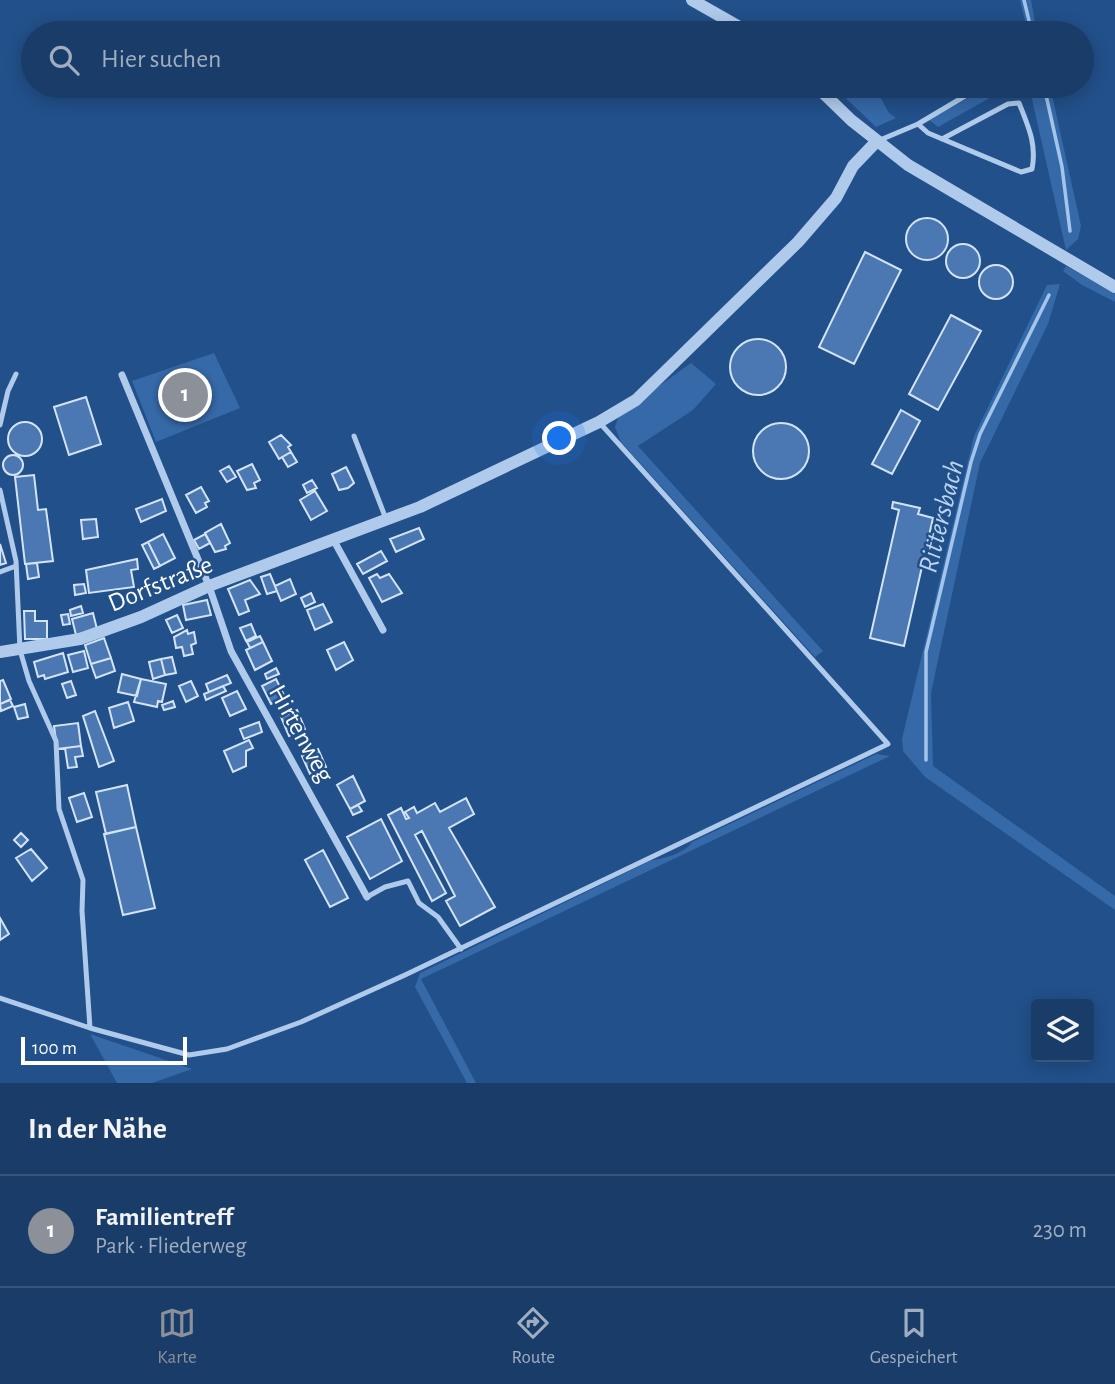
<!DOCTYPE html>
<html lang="de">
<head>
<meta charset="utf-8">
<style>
  body { margin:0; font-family:"Alegreya Sans",sans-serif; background:#274771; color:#f1f3f6 }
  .controls { position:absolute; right:21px; bottom:21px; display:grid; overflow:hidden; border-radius:7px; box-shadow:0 4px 18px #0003 }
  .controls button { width:63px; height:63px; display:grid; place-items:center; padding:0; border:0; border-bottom:2px solid #38567c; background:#1a3c68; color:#f1f3f6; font:35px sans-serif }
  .scale { position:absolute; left:21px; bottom:18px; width:166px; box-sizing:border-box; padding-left:7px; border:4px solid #fff; border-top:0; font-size:19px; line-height:24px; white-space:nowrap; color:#fff; -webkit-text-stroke:5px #22508a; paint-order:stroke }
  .you { position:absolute; left:560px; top:439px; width:24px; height:24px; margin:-18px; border:5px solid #fff; border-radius:50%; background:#1a73e8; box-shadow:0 0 0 10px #1a73e833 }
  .badge { display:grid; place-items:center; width:46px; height:46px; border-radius:50%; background:#8c9099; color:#fff; font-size:23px; font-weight:700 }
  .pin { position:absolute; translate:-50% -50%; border:4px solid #fff; box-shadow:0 2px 7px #0006 }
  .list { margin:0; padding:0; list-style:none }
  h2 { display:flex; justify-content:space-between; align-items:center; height:91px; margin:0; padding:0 28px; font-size:30px }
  h2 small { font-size:23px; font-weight:400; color:#9fadc0 }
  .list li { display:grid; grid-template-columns:46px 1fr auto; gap:21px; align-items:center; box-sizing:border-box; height:112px; padding:0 28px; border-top:2px solid #38567c }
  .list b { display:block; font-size:26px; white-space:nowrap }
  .list p { margin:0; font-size:23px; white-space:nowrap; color:#9fadc0 }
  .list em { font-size:23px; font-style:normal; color:#9fadc0 }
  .icon { flex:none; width:38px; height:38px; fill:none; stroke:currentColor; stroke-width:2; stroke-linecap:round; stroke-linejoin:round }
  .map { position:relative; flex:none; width:1115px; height:1083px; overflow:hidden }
  .search { position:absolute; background:#1a3c68; box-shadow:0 4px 18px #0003; left:21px; right:21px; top:21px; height:77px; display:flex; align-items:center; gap:18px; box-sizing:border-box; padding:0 24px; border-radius:38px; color:#9fadc0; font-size:26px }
  .sheet { height:203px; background:#1a3c68 }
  nav { display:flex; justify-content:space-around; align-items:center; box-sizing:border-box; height:98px; border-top:2px solid #38567c; background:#1a3c68; font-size:19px; color:#9fadc0 }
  nav a { display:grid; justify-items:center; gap:4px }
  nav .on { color:#8c9099 }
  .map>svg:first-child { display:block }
</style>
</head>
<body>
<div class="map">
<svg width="1115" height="1083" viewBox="0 0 1115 1083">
  <rect width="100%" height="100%" fill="#22508a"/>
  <path fill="#3669a8" d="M1020,0H1031L1037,33H1028Z
    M833,86H874L889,113L896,118L876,127Z
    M990,86H1011L938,127L929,120Z
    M1029,86H1050L1081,226L1078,239L1066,250Z
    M1066,266L1115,293V302L1082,285L1063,271Z
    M1060,284L1048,324L980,463L931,693L933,766L1115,896V910L925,777L903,751L902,739L974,436L1047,285Z
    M214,353L240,408L156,442L132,381Z
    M691,363L716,384L693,410L638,446L823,651L815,657L621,442L615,427L619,415Z
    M876,754L890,756L421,979L476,1083H467L415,987L420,973L650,861C664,858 684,854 692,842Z
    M90,1034L192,1069L152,1083H117Z"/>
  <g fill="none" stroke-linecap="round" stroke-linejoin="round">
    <path stroke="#a3c5ec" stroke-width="3.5" d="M1024,0L1032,33
      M1044,86L1062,167L1070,231
      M926,760V652L971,462L980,434L1049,295"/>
  </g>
  <path fill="#4b78b2" stroke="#d4e4f8" stroke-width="2" d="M906 239a21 21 0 1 1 42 0a21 21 0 1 1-42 0Z
    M946 261a17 17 0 1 1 34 0a17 17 0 1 1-34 0Z
    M865,252L901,270L854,364L819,347Z
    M979 282a17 17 0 1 1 34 0a17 17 0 1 1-34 0Z
    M951,315L981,331L938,410L909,394Z
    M730 367a28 28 0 1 1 56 0a28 28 0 1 1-56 0Z
    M86,397L101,444L69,455L54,407Z
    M901,410L920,421L892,474L872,464Z
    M8 439a17 17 0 1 1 34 0a17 17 0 1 1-34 0Z
    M753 451a28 28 0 1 1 56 0a28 28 0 1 1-56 0Z
    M281,435L291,445L288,447L291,452L279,459L269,442Z
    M291,452L297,462L288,467L282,457Z
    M3 465a10 10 0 1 1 20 0a10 10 0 1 1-20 0Z
    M252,464L260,480L254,483L256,488L247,490L237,471Z
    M229,466L236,477L227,482L220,471Z
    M346,467L354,483L348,488L339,490L332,474Z
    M34,475L38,510L46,509L53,561L25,564L15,477Z
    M312,480L317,488L307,493L303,485Z
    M201,487L209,501L205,503L207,507L196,513L186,495Z
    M315,491L327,511L311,520L300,500Z
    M162,499L166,511L141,522L136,509Z
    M893,502L920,508L918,514L933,518L904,646L870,638L899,510L892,508Z
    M96,519L98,537L83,539L81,520Z
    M221,524L230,543L225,546L226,549L215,552L205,533Z
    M419,528L424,539L396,552L390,539Z
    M163,534L175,558L160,566L148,542Z
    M205,534L210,543L199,549L194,540Z
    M148,542L160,566L154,569L142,545Z
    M0,544L6,563L0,565Z
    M381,551L387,561L363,574L357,564Z
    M137,559L138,569L131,570L134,587L89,593L86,570Z
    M37,563L39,577L28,579L26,564Z
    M270,574L277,591L267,594L261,577Z
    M377,574L380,578L389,574L402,593L382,602L369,578Z
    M290,579L296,594L281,601L275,586Z
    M250,580L260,594L245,600L249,611L239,615L228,589Z
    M84,584L86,593L75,595L74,585Z
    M311,593L315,602L305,607L301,598Z
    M207,600L211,615L186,620L183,605Z
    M323,604L332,622L315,630L307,610Z
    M81,606L83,613L71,616L70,610Z
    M24,611H35V621H47V639H25Z
    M93,613L97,629L76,635L72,619Z
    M68,614L70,624L63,625L61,615Z
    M177,615L183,628L172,633L166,620Z
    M251,624L256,636L246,641L240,628Z
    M187,630L188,634L194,632L196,643L191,645L193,654L184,656L182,647L176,648L174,637Z
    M260,636L263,642L250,648L247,642Z
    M104,638L111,658L91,664L85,645Z
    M263,642L272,661L255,670L246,650Z
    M344,642L353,660L336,670L327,650Z
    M84,651L88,668L73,672L68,655Z
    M63,653L68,672L45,679L44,675L38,677L34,662Z
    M172,657L176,673L165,675L161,659Z
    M111,658L115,671L96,678L91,664Z
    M161,659L165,675L153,679L149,662Z
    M276,668L279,674L267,679L265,674Z
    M122,674L141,679L137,696L118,692Z
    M227,675L231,683L209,692L206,684Z
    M141,679L166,684L162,702L158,701L157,707L134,702Z
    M276,679L285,697L271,704L262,686Z
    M3,680L11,699L0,704V681Z
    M71,681L76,695L67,698L62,684Z
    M191,681L198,696L186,702L179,686Z
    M223,686L226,691L206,700L204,694Z
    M237,691L246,709L230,716L222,698Z
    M10,700L13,706L1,711L0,704Z
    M173,701L175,707L164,710L162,705Z
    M128,702L134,721L114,728L109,708Z
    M25,704L28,717L18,719L14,707Z
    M297,710L305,729L289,736L281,717Z
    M95,711L114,761L99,767L83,716Z
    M259,722L262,732L244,739L240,729Z
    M78,723L81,746L57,749L54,726Z
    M249,740L253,748L246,751V766L233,772L224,751Z
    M81,746L83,756L75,757L77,767L68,768L65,748Z
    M318,749L326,767L310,774L302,756Z
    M353,776L365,801L350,809L337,785Z
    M127,785L136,827L106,834L96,792Z
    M84,793L92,817L77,822L69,798Z
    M466,798L474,814L449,828L495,907L460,926L446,901L455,896L422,831L415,835L446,893L432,901L388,815L401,808L406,819L409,818L405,812L414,807L417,813L435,803L440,812Z
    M358,805L362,811L353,815L350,809Z
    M381,819L402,861L370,879L347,837Z
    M136,827L155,908L123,915L104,834Z
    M21,833L28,840L21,847L14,840Z
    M31,849L47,868L32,881L16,858Z
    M323,850L348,898L330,907L305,860Z
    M0,918L9,934L0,940Z"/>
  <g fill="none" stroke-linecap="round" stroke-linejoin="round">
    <path stroke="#afcaeb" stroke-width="5" d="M918,124L928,133L1021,172L1032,169C1037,144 1028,126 1019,103L1008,104L942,139
      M880,140L918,124L982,86
      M0,425L8,391L16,374
      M354,436L386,519
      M0,490L16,561L20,650L29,681L56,741L59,809L83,880L82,911L90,1028
      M0,572L16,566
      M367,897L385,887L408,881L419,903L438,917L461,949
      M0,998L90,1028L189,1055L227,1049L301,1022L405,975L888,744L599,422"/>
    <path stroke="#afcaeb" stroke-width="7" d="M122,375L209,586L231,651L367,897
      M333,539L383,630"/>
    <path stroke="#afcaeb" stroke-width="12" d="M692,0L750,33
      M816,86L851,120L908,165L1115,287
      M0,652L80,639L141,617L209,586L420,507L599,422L636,400L798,242L836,198L853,166L876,142"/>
  </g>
  <g text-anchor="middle" stroke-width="5" stroke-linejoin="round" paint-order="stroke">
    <g font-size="26" fill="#fff" stroke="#22508a">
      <text transform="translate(160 583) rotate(-22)" y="9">Dorfstraße</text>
      <text transform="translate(302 733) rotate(61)" y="9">Hirtenweg</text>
    </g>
    <g font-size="28" font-style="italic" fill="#bbd4f2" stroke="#22508a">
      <text transform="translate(940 516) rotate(-76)" y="10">Rittersbach</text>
    </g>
  </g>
</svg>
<div class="controls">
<button><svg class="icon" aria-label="layers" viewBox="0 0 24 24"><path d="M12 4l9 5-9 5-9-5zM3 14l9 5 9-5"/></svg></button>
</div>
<div class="scale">100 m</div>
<div class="you"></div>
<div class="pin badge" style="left:185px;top:395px">1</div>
<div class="search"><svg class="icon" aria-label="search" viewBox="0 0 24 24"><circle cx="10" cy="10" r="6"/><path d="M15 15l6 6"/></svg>Hier suchen</div>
</div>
<section class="sheet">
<h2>In der Nähe<small></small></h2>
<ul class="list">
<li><span class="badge">1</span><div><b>Familientreff</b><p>Park · Fliederweg</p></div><em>230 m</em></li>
</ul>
</section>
<nav>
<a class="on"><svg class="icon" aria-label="map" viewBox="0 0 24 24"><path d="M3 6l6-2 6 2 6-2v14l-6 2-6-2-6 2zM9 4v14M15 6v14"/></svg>Karte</a>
<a><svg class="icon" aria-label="directions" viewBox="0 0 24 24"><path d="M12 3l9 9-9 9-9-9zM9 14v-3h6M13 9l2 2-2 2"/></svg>Route</a>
<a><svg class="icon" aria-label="saved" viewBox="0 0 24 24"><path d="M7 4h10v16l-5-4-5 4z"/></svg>Gespeichert</a>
</nav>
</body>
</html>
